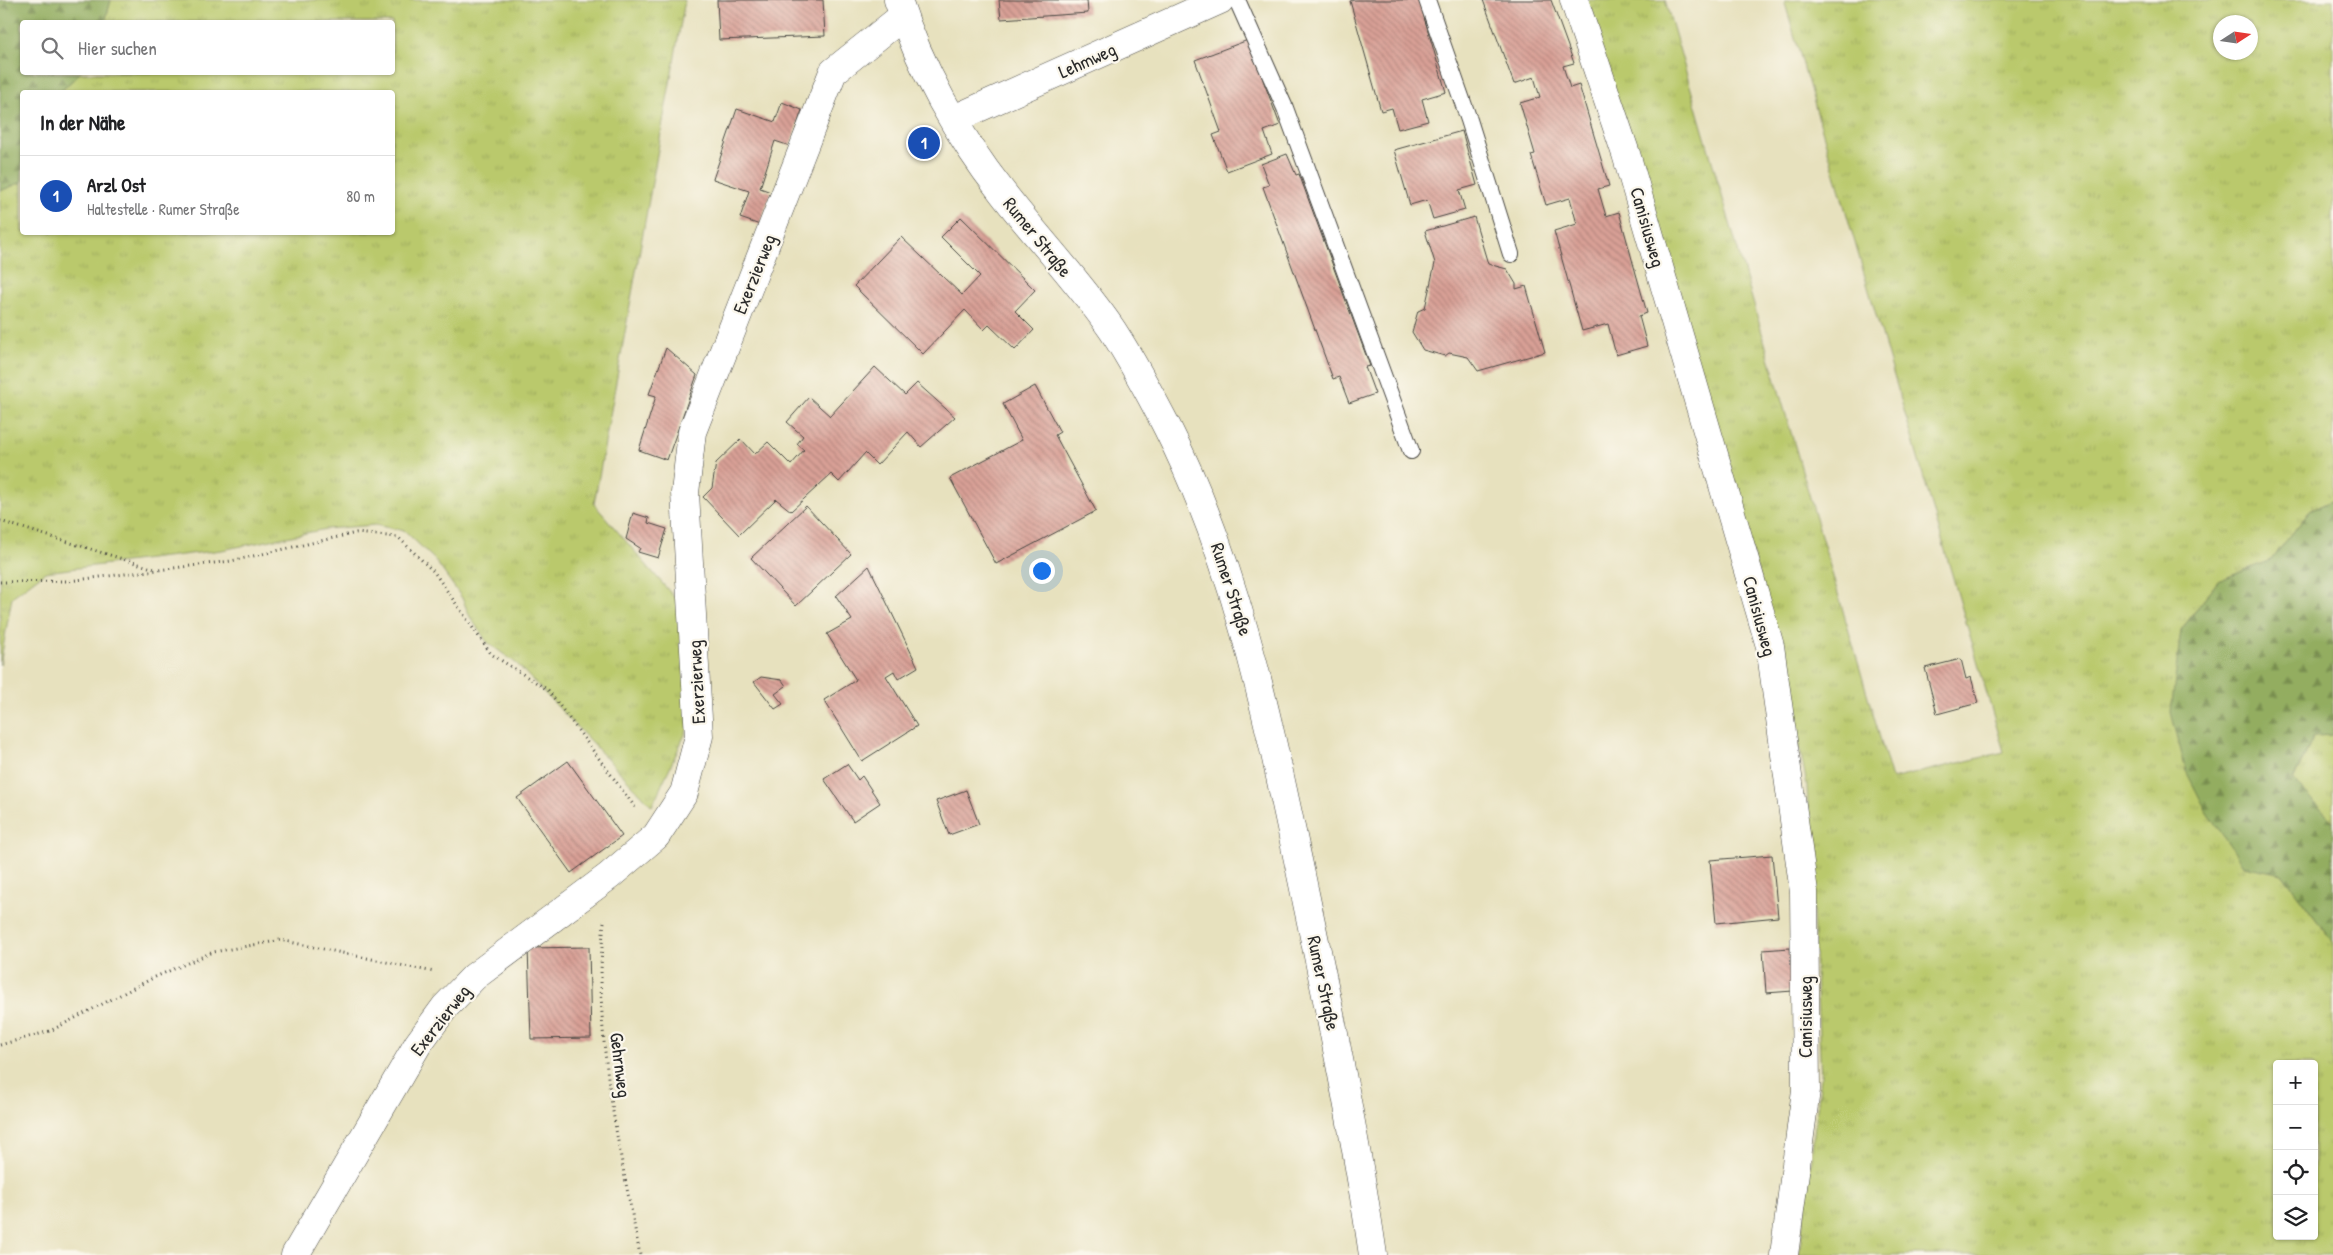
<!DOCTYPE html>
<html lang="de">
<head>
<meta charset="utf-8">
<style>
  body { margin:0; font-family:"Patrick Hand",sans-serif; background:#f2f2f2; color:#202124 }
  .controls { position:absolute; right:15px; bottom:15px; display:grid; overflow:hidden; border-radius:5px; box-shadow:0 1px 4px #0004 }
  .controls button { width:45px; height:45px; display:grid; place-items:center; padding:0; border:0; border-bottom:1px solid #e0e0e0; background:#fff; color:#202124; font:25px sans-serif }
  .compass { position:absolute; left:2213px; top:15px; width:45px; height:45px; border-radius:50%; background:#fff; box-shadow:0 1px 4px #0004; rotate:78deg }
  .you { position:absolute; left:1041px; top:570px; width:18px; height:18px; margin:-12px; border:4px solid #fff; border-radius:50%; background:#1a73e8; box-shadow:0 0 0 8px #1a73e833 }
  .badge { display:grid; place-items:center; width:32px; height:32px; border-radius:50%; background:#2563eb; color:#fff; font-size:16px; font-weight:700 }
  .pin { position:absolute; translate:-50% -50%; border:2px solid #fff; box-shadow:0 1px 5px #0006 }
  .list { margin:0; padding:0; list-style:none }
  h2 { display:flex; justify-content:space-between; align-items:center; height:65px; margin:0; padding:0 20px; font-size:21px }
  h2 small { font-size:16px; font-weight:400; color:#757577 }
  .list li { display:grid; grid-template-columns:32px 1fr auto; gap:15px; align-items:center; box-sizing:border-box; height:80px; padding:0 20px; border-top:1px solid #e0e0e0 }
  .list b { display:block; font-size:19px; white-space:nowrap }
  .list p { margin:0; font-size:16px; white-space:nowrap; color:#757577 }
  .list em { font-size:16px; font-style:normal; color:#757577 }
  .icon { flex:none; width:28px; height:28px; fill:none; stroke:currentColor; stroke-width:2; stroke-linecap:round; stroke-linejoin:round }
  .map { position:relative; flex:none; width:2333px; height:1255px; overflow:hidden }
  .search { position:absolute; background:#fff; box-shadow:0 1px 4px #0004; left:20px; top:20px; width:375px; height:55px; display:flex; align-items:center; gap:12px; box-sizing:border-box; padding:0 18px; border-radius:5px; color:#757577; font-size:19px }
  .panel { position:absolute; background:#fff; box-shadow:0 1px 4px #0004; left:20px; top:90px; width:375px; height:145px; border-radius:5px }
  .map>svg:first-child { display:block }
</style>
</head>
<body>
<div class="map">
<svg width="2333" height="1255" viewBox="0 0 2333 1255">
  <defs>
    <pattern id="grass-tufts" width="24" height="20" patternUnits="userSpaceOnUse" patternTransform="scale(1.25)"><rect width="24" height="20" fill="#bac96c"/><path d="M3 7l-1-3M5 7V3M7 7l1-3M15 17l-1-3M17 17v-4M19 17l1-3" fill="none" stroke="#a0ad5e"/></pattern>
    <pattern id="forest-firs" width="22" height="20" patternUnits="userSpaceOnUse" patternTransform="scale(1.25)"><rect width="22" height="20" fill="#93ad60"/><path d="M5 1l3.5 6h-7zM16 11l3.5 6h-7z" fill="#788d4f"/></pattern>
    <pattern id="building-back-hatch" width="6" height="6" patternUnits="userSpaceOnUse" patternTransform="scale(1.25)"><rect width="6" height="6" fill="#d9a096"/><path d="M-1 5l2 2M0 0l6 6M5-1l2 2" fill="none" stroke="#b0837b"/></pattern>
  </defs>
  <rect width="100%" height="100%" fill="#fbf7ec"/>
  <filter id="ink" filterUnits="userSpaceOnUse"><feTurbulence type="fractalNoise" baseFrequency=".02" numOctaves="2"/><feDisplacementMap in="SourceGraphic" scale="10" xChannelSelector="R" yChannelSelector="G"/><feConvolveMatrix kernelMatrix="1 2 1 2 8 2 1 2 1" color-interpolation-filters="sRGB"/></filter>
  <filter id="wash" filterUnits="userSpaceOnUse"><feTurbulence type="fractalNoise" baseFrequency=".0096" numOctaves="4" result="noise"/><feDisplacementMap in="SourceGraphic" scale="20" xChannelSelector="R" yChannelSelector="G"/><feGaussianBlur stdDeviation="1.12" result="paint"/><feColorMatrix in="noise" values="0 0 0 0 0 0 0 0 0 0 0 0 0 0 0 0 0 1.4 0 .05"/><feComposite in="paint" operator="in"/></filter>
  <g filter="url(#wash)">
    <rect width="100%" height="100%" fill="#e7e1be"/>
    <path fill="url(#grass-tufts)" stroke="#727a4c" fill-rule="evenodd" d="M111,0H685L594,504L687,612L688,728L652,806L517,664L487,642L470,617L462,598L435,560L405,531L375,525L326,529L222,550L45,572L12,597L0,665V191L22,182V232H392V92H60L80,73L392,72V22H105Z
      M1582,0H1665L1892,779L2004,752L1784,0H2333V500L2310,511L2271,560L2218,581L2181,630L2282,874L2333,942V1255H1799L1821,1077L1807,785L1777,633ZM2220,22H2250V52H2220ZM2277,1064H2314V1236H2277Z
      M2333,735V822L2293,781L2314,736Z"/>
    <path fill="url(#forest-firs)" stroke="#5f6c46" d="M0,0H111L105,22H22V72L80,73L60,92H22V182L0,191Z
      M2333,500V735L2314,736L2293,780L2333,822V942L2282,874L2244,866L2207,812L2186,771L2171,712L2181,630L2218,581L2271,560L2310,511Z"/>
    <g id="blocks">
      <path fill="url(#building-back-hatch)" d="M717,0H823L825,36L719,40Z
        M999,0H1087L1088,13L1001,19Z
        M1354,0H1419L1446,92L1422,99L1428,121L1398,129L1392,108L1381,111L1350,1Z
        M1483,0H1551L1574,63L1563,66L1570,88L1579,85L1609,186L1598,189L1606,216L1619,212L1633,263L1647,313L1639,316L1647,346L1616,355L1608,324L1582,331L1554,231L1577,224L1570,198L1546,205L1531,155L1535,154L1520,103L1540,97L1534,77L1514,84Z
        M1248,40L1280,125L1264,131L1272,154L1227,171L1213,135L1221,132L1195,60Z
        M782,102L802,110L790,146L775,141L760,188L771,192L760,225L740,218L749,191L713,179L737,109L775,122Z
        M1462,131L1477,185L1459,190L1465,210L1433,219L1427,200L1410,205L1394,150Z
        M1287,154L1296,175L1299,174L1370,366L1365,367L1375,394L1349,403L1339,377L1333,379L1263,187L1269,185L1261,164Z
        M961,217L1035,290L1015,311L1034,330L1015,350L989,325L984,330L965,310L923,354L854,286L901,237L962,295L980,276L941,237Z
        M1474,217L1488,264L1507,269L1516,284V289L1526,286L1545,352L1478,371L1468,357L1449,353L1445,356L1423,350L1412,332L1418,311L1425,308L1435,263L1425,231Z
        M666,348L697,375L667,460L639,450L656,396L649,394Z
        M875,367L905,395L917,383L955,417L921,447L908,432L877,465L865,453L839,482L831,474L791,511L776,499L739,535L703,497L712,488L716,463L741,439L755,454L768,442L791,465L804,450L797,444L803,436L787,422L809,397L830,416Z
        M1035,386L1060,432L1055,435L1096,511L996,564L950,478L1022,440L1003,404Z
        M806,506L851,554L796,606L751,558Z
        M633,513L649,518L648,523L667,529L658,558L638,552L640,548L626,539Z
        M869,566L918,667L898,679L894,671L886,676L917,726L862,761L824,700L856,680L827,634L852,620L836,596Z
        M1961,659L1966,679L1971,677L1978,703L1937,714L1925,668Z
        M761,677L782,680L786,686L775,694L783,704L775,709L754,682Z
        M568,761L622,836L571,873L517,798Z
        M847,764L858,780L862,776L880,803L853,821L824,779Z
        M966,790L979,824L949,835L936,801Z
        M1772,855L1778,917L1716,923L1710,860Z
        M589,947L591,1038L531,1039L528,948Z
        M1790,948L1793,991L1766,993L1763,950Z"/>
    </g>
  </g>
  <g filter="url(#ink)">
    <use href="#blocks" fill-opacity="0" stroke="#474641" stroke-width="1"/>
    <g fill="none" stroke-linecap="round" stroke-linejoin="round">
      <g stroke="#474641" stroke-width="18">
        <path id="lane" d="M1237,0L1285,108L1411,451
          M1427,0L1469,120L1511,254"/>
      </g>
      <g stroke="#474641" stroke-width="29">
        <path id="street" d="M1574,0L1626,154L1770,646L1804,892L1806,1090L1784,1255
          M954,119L1220,0
          M295,1255L418,1044L445,1007L474,977L609,876L656,836L684,793L699,736L685,493L692,432L833,72L903,16"/>
      </g>
      <g stroke="#474641" stroke-width="29">
        <path id="secondary" d="M898,0C920,68 958,136 1002,192C1038,239 1080,282 1113,331C1133,362 1150,394 1167,427C1237,565 1267,715 1299,865C1326,994 1354,1124 1373,1255"/>
      </g>
      <path stroke="#474641" stroke-width="3" stroke-dasharray="1 4" stroke-linecap="butt" d="M0,521L155,569
        M0,582L68,581L231,561L356,533L398,537L434,572L491,654L548,690L635,807
        M604,922C592,1034 619,1145 640,1255
        M0,1045L50,1031L153,978L213,952L271,942L280,940L434,972"/>
      <use href="#lane" stroke="#fff" stroke-width="16"/>
      <use href="#street" stroke="#fff" stroke-width="28"/>
      <use href="#secondary" stroke="#fff" stroke-width="28"/>
    </g>
  </g>
  <g text-anchor="middle" stroke-width="4.5" stroke-linejoin="round" paint-order="stroke">
    <g font-size="19" fill="#2b2b2b" stroke="#fbf7ec">
      <text transform="translate(1087 60) rotate(-24)" y="7">Lehmweg</text>
      <text transform="translate(1648 227) rotate(74)" y="7">Canisiusweg</text>
      <text transform="translate(1038 237) rotate(51)" y="7">Rumer Straße</text>
      <text transform="translate(754 274) rotate(-68)" y="7">Exerzierweg</text>
      <text transform="translate(1232 589) rotate(72)" y="7">Rumer Straße</text>
      <text transform="translate(1760 616) rotate(75)" y="7">Canisiusweg</text>
      <text transform="translate(696 682) rotate(-93)" y="7">Exerzierweg</text>
      <text transform="translate(1324 983) rotate(78)" y="7">Rumer Straße</text>
      <text transform="translate(1805 1017) rotate(-90)" y="7">Canisiusweg</text>
      <text transform="translate(440 1020) rotate(-52)" y="7">Exerzierweg</text>
      <text transform="translate(621 1065) rotate(83)" y="7">Gehrnweg</text>
    </g>
  </g>
</svg>
<div class="controls">
<button>+</button>
<button>−</button>
<button><svg class="icon" aria-label="locate" viewBox="0 0 24 24"><circle cx="12" cy="12" r="6"/><path d="M12 2v4M12 18v4M2 12h4M18 12h4"/></svg></button>
<button><svg class="icon" aria-label="layers" viewBox="0 0 24 24"><path d="M12 4l9 5-9 5-9-5zM3 14l9 5 9-5"/></svg></button>
</div>
<svg class="compass" viewBox="-18 -18 36 36"><path d="M0-13l5 13h-10z" fill="#e53935"/><path d="M0 13l5-13h-10z" fill="#757577"/></svg>
<div class="you"></div>
<div class="pin badge" style="left:924px;top:143px;background:#1a4fb4">1</div>
<div class="search"><svg class="icon" aria-label="search" viewBox="0 0 24 24"><circle cx="10" cy="10" r="6"/><path d="M15 15l6 6"/></svg>Hier suchen</div>
<section class="panel">
<h2>In der Nähe<small></small></h2>
<ul class="list">
<li><span class="badge" style="background:#1a4fb4">1</span><div><b>Arzl Ost</b><p>Haltestelle · Rumer Straße</p></div><em>80 m</em></li>
</ul>
</section>
</div>
</body>
</html>
